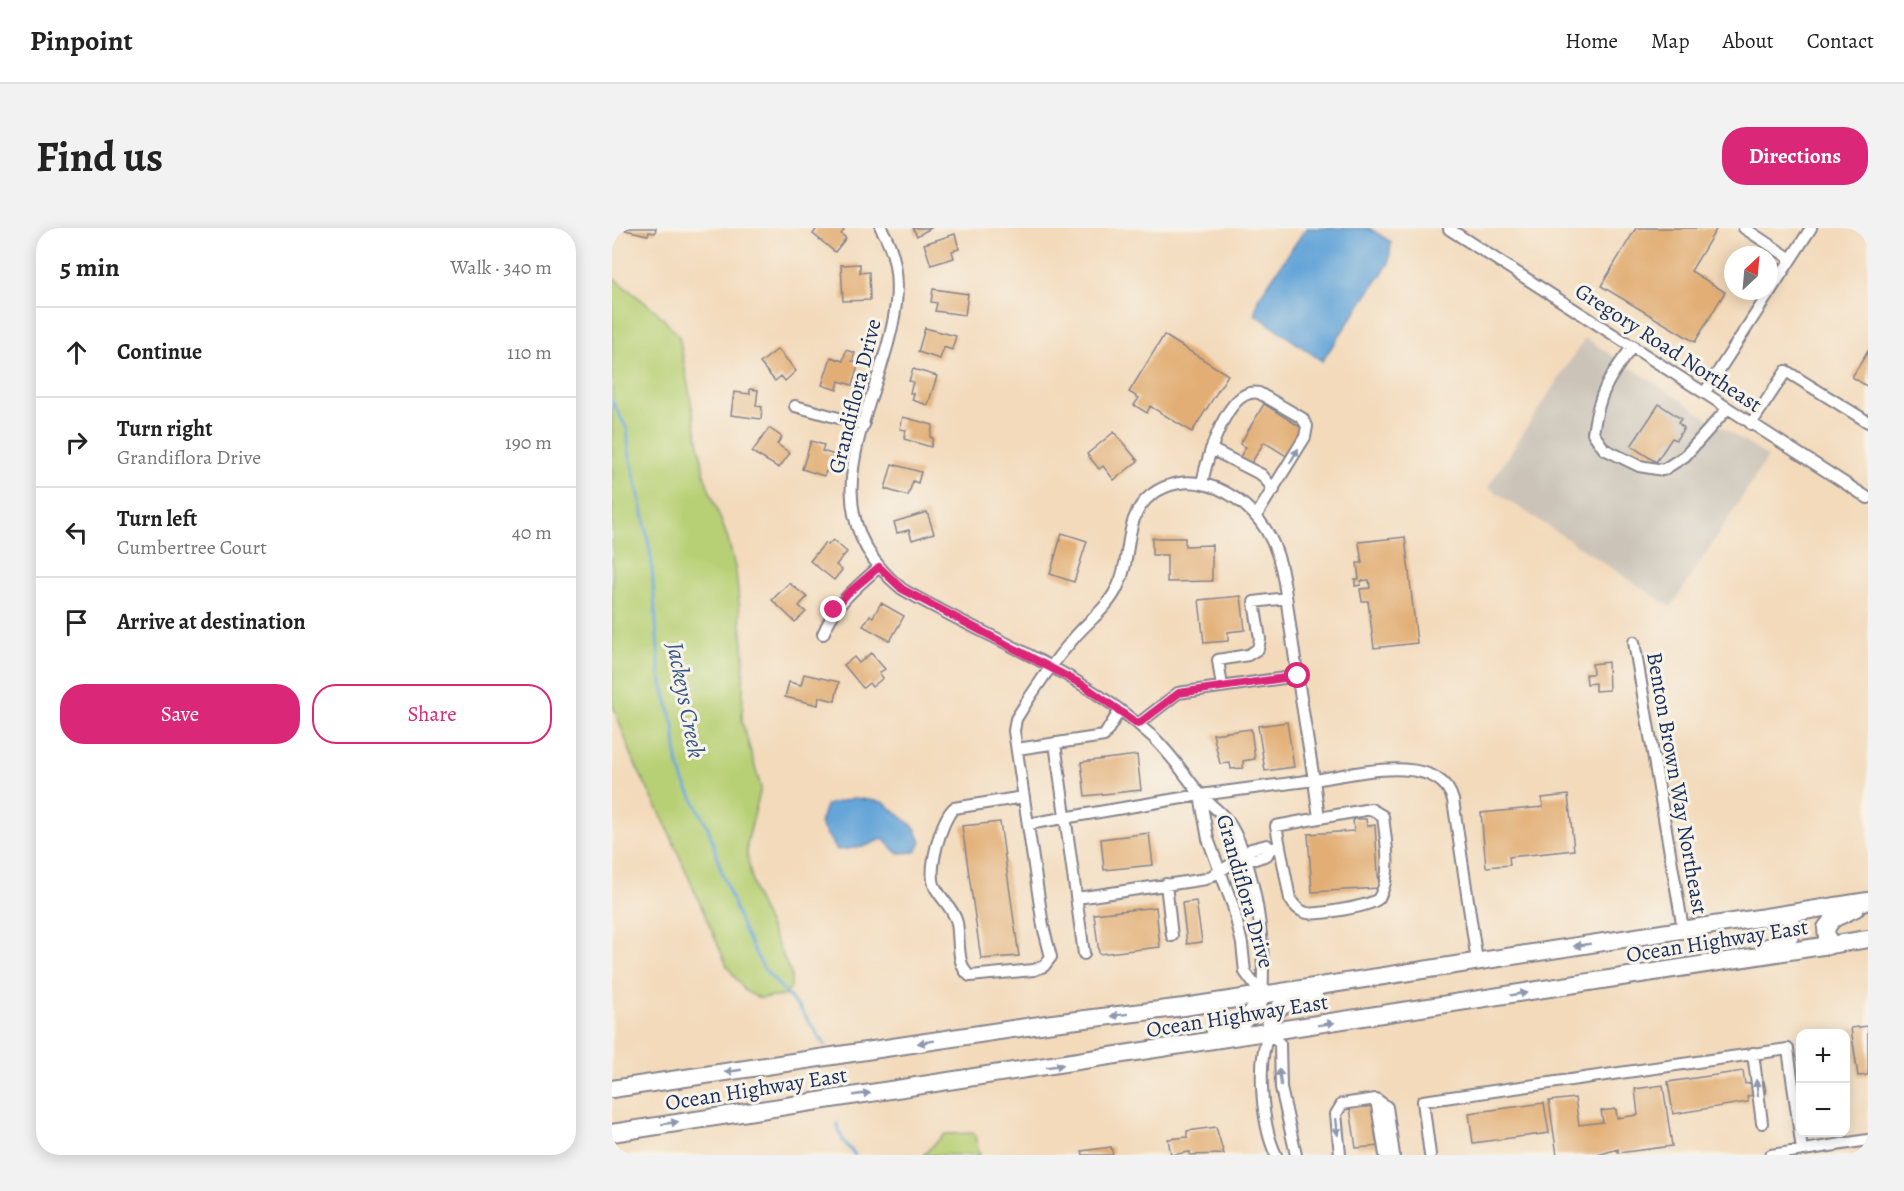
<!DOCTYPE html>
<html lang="en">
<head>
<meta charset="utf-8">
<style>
  body { margin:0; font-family:Alegreya,serif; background:#f2f2f2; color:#222 }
  .controls { position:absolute; right:18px; bottom:18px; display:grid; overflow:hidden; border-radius:12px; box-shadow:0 3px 15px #0003 }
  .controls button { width:54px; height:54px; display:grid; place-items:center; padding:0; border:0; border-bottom:2px solid #e0e0e0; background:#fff; color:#222; font:30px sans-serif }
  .compass { position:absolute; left:1112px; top:18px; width:54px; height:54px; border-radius:50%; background:#fff; box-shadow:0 3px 15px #0003; rotate:26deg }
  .stop { position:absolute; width:18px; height:18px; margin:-14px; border:4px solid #db2777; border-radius:50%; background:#fff }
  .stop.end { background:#db2777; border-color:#fff; box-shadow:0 2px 6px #0008 }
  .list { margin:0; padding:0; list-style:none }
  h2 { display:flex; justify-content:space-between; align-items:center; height:78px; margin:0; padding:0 24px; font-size:26px }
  h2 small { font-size:20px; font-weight:400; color:#767676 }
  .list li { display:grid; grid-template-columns:39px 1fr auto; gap:18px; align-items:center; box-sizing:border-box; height:90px; padding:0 24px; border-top:2px solid #e0e0e0 }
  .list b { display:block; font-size:22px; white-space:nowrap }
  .list p { margin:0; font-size:20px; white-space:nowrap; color:#767676 }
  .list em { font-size:20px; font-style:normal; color:#767676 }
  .actions { display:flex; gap:12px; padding:18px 24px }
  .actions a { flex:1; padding:14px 0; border:2px solid #db2777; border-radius:24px; text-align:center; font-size:21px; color:#db2777 }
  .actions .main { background:#db2777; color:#fff }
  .icon { flex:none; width:33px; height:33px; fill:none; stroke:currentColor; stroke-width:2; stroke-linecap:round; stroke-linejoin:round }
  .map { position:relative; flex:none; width:1256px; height:927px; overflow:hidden; border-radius:24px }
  header { display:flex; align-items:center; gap:36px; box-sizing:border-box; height:84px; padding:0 30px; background:#fff; border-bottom:2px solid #e0e0e0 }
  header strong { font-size:28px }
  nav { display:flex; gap:33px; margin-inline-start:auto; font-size:21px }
  .intro { display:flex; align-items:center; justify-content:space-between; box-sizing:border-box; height:144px; padding:0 36px }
  h1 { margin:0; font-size:42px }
  .button { padding:15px 27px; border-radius:24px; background:#db2777; color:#fff; font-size:21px; font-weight:700 }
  main { display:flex; gap:36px; padding:0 36px }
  aside { flex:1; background:#fff; border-radius:24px; box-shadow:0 3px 15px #0003 }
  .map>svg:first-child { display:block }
</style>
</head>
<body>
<header>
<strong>Pinpoint</strong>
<nav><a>Home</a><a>Map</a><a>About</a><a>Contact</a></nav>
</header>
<div class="intro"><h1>Find us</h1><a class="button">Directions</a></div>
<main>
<aside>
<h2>5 min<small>Walk · 340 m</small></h2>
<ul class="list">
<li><svg class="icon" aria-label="ahead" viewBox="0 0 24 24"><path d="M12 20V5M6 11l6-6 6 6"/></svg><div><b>Continue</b></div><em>110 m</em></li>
<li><svg class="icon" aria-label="right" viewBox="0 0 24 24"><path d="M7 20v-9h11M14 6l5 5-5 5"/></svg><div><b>Turn right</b><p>Grandiflora Drive</p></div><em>190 m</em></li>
<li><svg class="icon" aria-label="left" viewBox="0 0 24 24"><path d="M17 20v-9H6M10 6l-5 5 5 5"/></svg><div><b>Turn left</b><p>Cumbertree Court</p></div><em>40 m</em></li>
<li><svg class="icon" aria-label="arrive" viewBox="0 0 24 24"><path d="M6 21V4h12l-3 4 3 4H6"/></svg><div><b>Arrive at destination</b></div></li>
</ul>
<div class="actions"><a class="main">Save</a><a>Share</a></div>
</aside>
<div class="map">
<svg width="1256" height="927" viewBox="0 0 1256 927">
  <rect width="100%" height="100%" fill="#f7f3e8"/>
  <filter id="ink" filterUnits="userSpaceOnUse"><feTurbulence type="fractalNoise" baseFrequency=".0167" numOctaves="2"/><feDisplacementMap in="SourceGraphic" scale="12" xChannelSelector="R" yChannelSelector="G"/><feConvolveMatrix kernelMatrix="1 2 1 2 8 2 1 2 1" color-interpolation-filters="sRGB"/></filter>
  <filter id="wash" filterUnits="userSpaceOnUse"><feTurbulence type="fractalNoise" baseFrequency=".008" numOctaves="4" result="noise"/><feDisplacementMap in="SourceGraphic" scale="24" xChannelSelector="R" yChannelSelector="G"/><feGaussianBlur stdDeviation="1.35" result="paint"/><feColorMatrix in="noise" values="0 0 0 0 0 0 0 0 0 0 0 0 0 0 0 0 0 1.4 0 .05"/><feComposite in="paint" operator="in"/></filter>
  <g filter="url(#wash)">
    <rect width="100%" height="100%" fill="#f3dabb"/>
    <path fill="#cbc3b8" d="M973,110L1156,229L1059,379L876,259Z"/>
    <path fill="#b8d075" stroke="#6a806a" stroke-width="1.5" d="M0,49L45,84L67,108L93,250L116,311L124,344L132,427L130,493L149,560L135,615V627L143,667L179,746V759L173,768L147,770L133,763L115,738L54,597L23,536L0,475Z
      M362,905L368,927H311L333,906Z"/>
    <path fill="#65a5d8" stroke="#406a9b" stroke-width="1.5" d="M694,0H757L779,14L777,35L710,133L643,86L646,71Z
      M241,570L271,574L303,600L309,614L304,624L286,625L271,611L251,619L225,622L208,596L214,577Z"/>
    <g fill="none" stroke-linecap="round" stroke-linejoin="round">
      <path stroke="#65a5d8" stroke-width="3" d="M0,173L15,201L17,224L29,275L39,328L48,448L62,498L65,533L72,554L96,599L111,648L133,706L152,741L189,782L213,817
        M225,896L231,913L243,927"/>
    </g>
    <g id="blocks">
      <path fill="#e2ae74" d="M13,0H44L43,5L37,4L36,7L13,2Z
        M205,0H230L232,2L229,6L234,10L223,24L201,6Z
        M301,0H319L305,8Z
        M1024,0H1105L1079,43L1113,64L1083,114L989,58Z
        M343,6L347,21L340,23L342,30L319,37L312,16Z
        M248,36V45L257,44L258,72L231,73L229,37Z
        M321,61L356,66L353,87L323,83L325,75L319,74Z
        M313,100L344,108L340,122L332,119L328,131L306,124Z
        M552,107L616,147L580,204L538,178L535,185L522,177L527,170L517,164Z
        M166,121L184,143L173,153L169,148L163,153L148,135Z
        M234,122L243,125L240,133L247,135L240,157L227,153L225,162L210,157L219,129L231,133Z
        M1256,123V159L1240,149Z
        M301,141L325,148L316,177L300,172L302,166L298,165L301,154L297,153Z
        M138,161L146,162L144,178L150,179L149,191L119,187L122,164L138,166Z
        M652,176L693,202L676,229L652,214L637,239L626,232L634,219L628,216Z
        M1047,176L1069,191L1066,195L1072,200L1064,212L1060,210L1044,234L1019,218Z
        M291,189L321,197L318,209L321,210L319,219L292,211L294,202L288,201Z
        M157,200L170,209L165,216L178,225L167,240L140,224Z
        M502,204L526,233L502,252L491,238L487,241L475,226Z
        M199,213L212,217L210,223L226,228L220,245L214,243L212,248L190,241Z
        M280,236L309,244L306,255L301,253L296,268L273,261Z
        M315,284L322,305L300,312L297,302L285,305L282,294Z
        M450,305L475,313L462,354L438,346Z
        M793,309L805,415L762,420L756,373H750L748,361L758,360L757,352L749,353V357L743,358V351H747L745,335H750L747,314Z
        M540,310H573V318L600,317V353L555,354V327H540Z
        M221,312L235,324L224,337L230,342L222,352L198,333L213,315L216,317Z
        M177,355L195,369L187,378L194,384L183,394L160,372Z
        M629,368L633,402L616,404V413L592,415L587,372Z
        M269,375L292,388L278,413L251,398L258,387L261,389Z
        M259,425L273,441L267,445L271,450L260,459L257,455L251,460L232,437L242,429L247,435Z
        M996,434L997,462L983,463V455L975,456L974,446H981L980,436Z
        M192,446L227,454L223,473L207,469L206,477L173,469L177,454L189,457Z
        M675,494L682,539L653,543L646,498Z
        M639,501L643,531L631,533V540L619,541L618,535L608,536L601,506Z
        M525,527L529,562L473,568L469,534Z
        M956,567L962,622L897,629L898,637L874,639L869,585L931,579L930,570Z
        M741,591H754L755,598L763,597L767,660L700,664L696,606L742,603Z
        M388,594L407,728L369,731L350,598Z
        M537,605L541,637L492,642L489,611Z
        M584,673L590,714L575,716L570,675Z
        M544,679L548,719L487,726L482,686Z
        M1256,798V847L1246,848L1239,800Z
        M1131,843L1133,856L1152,853L1154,865L1135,868L1136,874L1061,886L1056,854Z
        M1051,857L1060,918L1006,925V921L986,927H945L937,873L963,870L967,897L991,894L989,883L1004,881L1005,890L1026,887L1023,861Z
        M932,875L937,905L861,915L857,885Z
        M760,878L764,913L767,912L768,918L744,920L738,880Z
        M604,899L612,926L578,927V924L559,927L556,911L575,909V903Z
        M499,919L501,927H471L470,923Z"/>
    </g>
  </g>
  <g filter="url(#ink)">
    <use href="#blocks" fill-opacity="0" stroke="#87848c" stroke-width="1.5"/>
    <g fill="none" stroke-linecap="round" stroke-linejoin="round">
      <g stroke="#87848c" stroke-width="14">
        <path id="minor" d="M269,0C337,110 157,253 290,361C374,410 468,442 541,509C559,526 572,546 587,565C597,577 611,584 619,598C644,640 654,718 650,767
          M1132,0L1179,31
          M837,1L1256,270
          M1021,118C996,150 987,165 981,205L992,221L1027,238L1051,242L1073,228L1116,180
          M1093,164L1199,0
          M183,178L252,197
          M1139,196L1174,143L1256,194
          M599,221L650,247L662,262
          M590,255C595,231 615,158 647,165L690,190L695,198L693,209L644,288
          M211,406C224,375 243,360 267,339
          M1022,414L1071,701
          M610,459L606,432L636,427L646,421L648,411L642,374L674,370
          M526,496L566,465L686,448
          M443,515L472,726
          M405,521L492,508L508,482
          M588,567L596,611L621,678L630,716L633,744L650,767
          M412,569L342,580C329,592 315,643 323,659C329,671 342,681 345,695C348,711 344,738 358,748L422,742L432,738L439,729L431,698L402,503L404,491C421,463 441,434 462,410C477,392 496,380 506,358C521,328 510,290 539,267C555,255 576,251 595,257C622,264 647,286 659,311C673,339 674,373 679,404C686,453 694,502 702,552L588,567L416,596
          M707,590L759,581L771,588C774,615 781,645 767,670C762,678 705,687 695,685C687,683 682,678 678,671L664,598L707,590L702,552C738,547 827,522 841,572L865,733
          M658,621L655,627L643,631L632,629L639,621L655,617L658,621L667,619
          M554,656L560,708
          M465,670L594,651L632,629
          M1141,825L1150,895
          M764,871L773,927
          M664,927C650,898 644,834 657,805L668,816L669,860L684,927
          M728,927L724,886L730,876L764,871L775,879L782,927
          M818,927L811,873L1176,821L1190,922
          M1159,927L1256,912"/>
      </g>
      <g stroke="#87848c" stroke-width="20">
        <path id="highway" d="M1216,718L1214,700L1221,691L1244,680
          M1152,720L1170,715L1178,708L1180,685
          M603,804C626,797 641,791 650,767
          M657,805C658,775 678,774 702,767
          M0,861L441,795L572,779L1256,673
          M0,905L1256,711"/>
      </g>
      <use href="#minor" stroke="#fff" stroke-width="10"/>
      <use href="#highway" stroke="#fff" stroke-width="16"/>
    </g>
    <defs><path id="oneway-solid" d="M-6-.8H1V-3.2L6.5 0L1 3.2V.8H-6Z" transform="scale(1.5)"/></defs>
    <g fill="#8d97ae">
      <use href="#oneway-solid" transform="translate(682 228) rotate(-60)"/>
      <use href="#oneway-solid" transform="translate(970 717) rotate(171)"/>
      <use href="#oneway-solid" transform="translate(907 766) rotate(-9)"/>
      <use href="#oneway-solid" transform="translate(507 787) rotate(173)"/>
      <use href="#oneway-solid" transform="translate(714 796) rotate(-9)"/>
      <use href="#oneway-solid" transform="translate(314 814) rotate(171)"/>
      <use href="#oneway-solid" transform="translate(443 838) rotate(-9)"/>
      <use href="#oneway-solid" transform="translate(121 843) rotate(172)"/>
      <use href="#oneway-solid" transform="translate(668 849) rotate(-97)"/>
      <use href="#oneway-solid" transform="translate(1145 860) rotate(-97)"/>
      <use href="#oneway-solid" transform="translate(250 866) rotate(-8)"/>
      <use href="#oneway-solid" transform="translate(58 895) rotate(-9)"/>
      <use href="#oneway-solid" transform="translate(725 899) rotate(84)"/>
    </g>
  </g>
  <g fill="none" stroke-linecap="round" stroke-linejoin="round" filter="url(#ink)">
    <path stroke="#db2777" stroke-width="8" d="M222,382L235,366L267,339L290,361L471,457L526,496L567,465L686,448"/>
  </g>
  <g text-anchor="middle" stroke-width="6" stroke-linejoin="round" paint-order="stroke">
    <g font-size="22" fill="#1b2f5e" stroke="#f7f3e8">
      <text transform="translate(1057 119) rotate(33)" y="8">Gregory Road Northeast</text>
      <text transform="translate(242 168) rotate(-76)" y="8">Grandiflora Drive</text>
      <text transform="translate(1066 555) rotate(80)" y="8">Benton Brown Way Northeast</text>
      <text transform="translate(634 663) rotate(74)" y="8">Grandiflora Drive</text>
      <text transform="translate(1105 712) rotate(-9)" y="8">Ocean Highway East</text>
      <text transform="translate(625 787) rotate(-9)" y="8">Ocean Highway East</text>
      <text transform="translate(144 860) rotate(-9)" y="8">Ocean Highway East</text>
    </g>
    <g font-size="24" font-style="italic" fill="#355889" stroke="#f7f3e8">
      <text transform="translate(74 472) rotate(79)" y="8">Jackeys Creek</text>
    </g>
  </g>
</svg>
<div class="controls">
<button>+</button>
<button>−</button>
</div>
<svg class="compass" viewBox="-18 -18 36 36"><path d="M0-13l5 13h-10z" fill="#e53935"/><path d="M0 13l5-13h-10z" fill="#767676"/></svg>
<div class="stop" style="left:686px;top:448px"></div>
<div class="stop end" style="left:222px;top:382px"></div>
</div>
</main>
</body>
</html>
